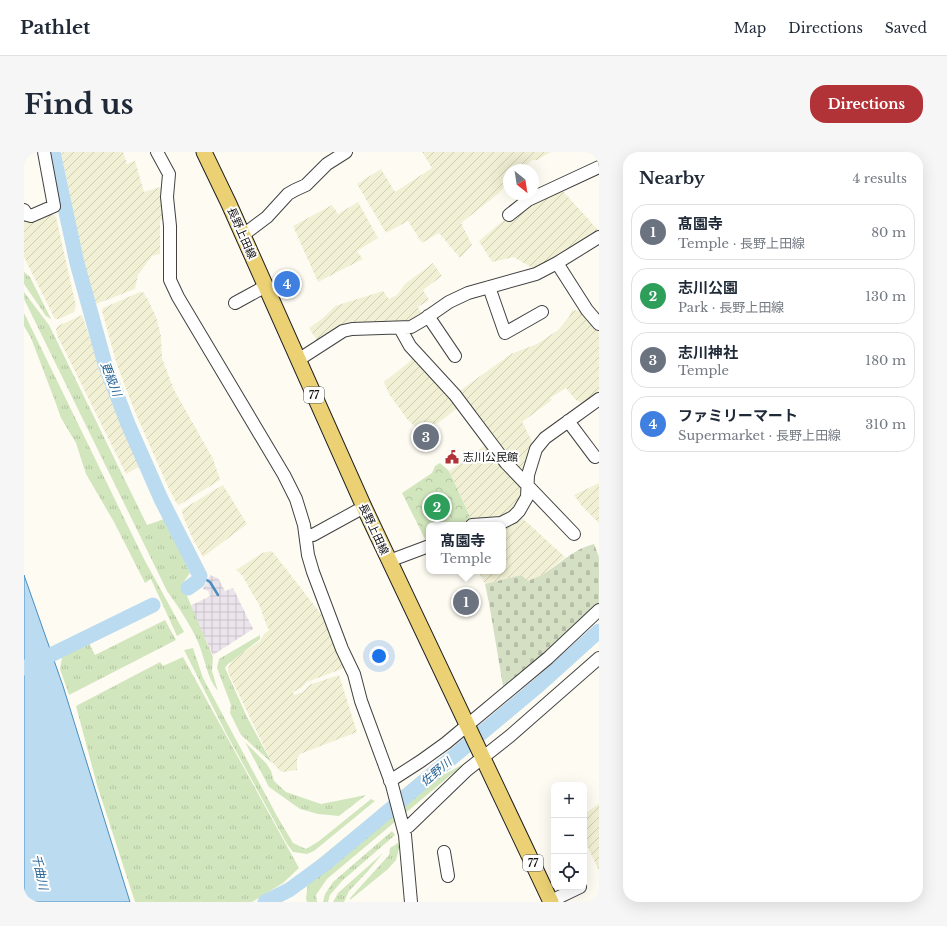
<!DOCTYPE html>
<html lang="en">
<head>
<meta charset="utf-8">
<style>
  body { margin:0; font-family:"Libre Baskerville","Noto Sans JP",serif; background:#f6f6f7; color:#1f2937 }
  .controls { position:absolute; right:12px; bottom:12px; display:grid; overflow:hidden; border-radius:8px; box-shadow:0 4px 16px #0002 }
  .controls button { width:36px; height:36px; display:grid; place-items:center; padding:0; border:0; border-bottom:1px solid #e0e1e3; background:#fff; color:#1f2937; font:20px sans-serif }
  .compass { position:absolute; left:479px; top:12px; width:36px; height:36px; border-radius:50%; background:#fff; box-shadow:0 4px 16px #0002; rotate:150deg }
  .you { position:absolute; left:355px; top:504px; width:14px; height:14px; margin:-10px; border:3px solid #fff; border-radius:50%; background:#1a73e8; box-shadow:0 0 0 6px #1a73e833 }
  .badge { display:grid; place-items:center; width:26px; height:26px; border-radius:50%; background:#b23337; color:#fff; font-size:13px; font-weight:700 }
  .pin { position:absolute; translate:-50% -50%; border:2px solid #fff; box-shadow:0 1px 4px #0006 }
  .popup { position:absolute; left:402px; top:370px; width:80px; height:52px; box-sizing:border-box; display:grid; place-content:center; border-radius:8px; background:#fff; filter:drop-shadow(0 1px 3px #0005); font-size:13px; white-space:nowrap; color:#747a83 }
  .popup b { font-size:15px; color:#1f2937 }
  .popup::after { content:''; position:absolute; left:50%; top:100%; margin-left:-8px; border:8px solid transparent; border-top-color:#fff }
  .list { margin:0; padding:0; list-style:none }
  h2 { display:flex; justify-content:space-between; align-items:center; height:52px; margin:0; padding:0 16px; font-size:17px }
  h2 small { font-size:13px; font-weight:400; color:#747a83 }
  .list li { display:grid; grid-template-columns:26px 1fr auto; gap:12px; align-items:center; box-sizing:border-box; height:56px; margin:0 8px 8px; padding:0 8px; border:1px solid #e0e1e3; border-radius:16px }
  .list b { display:block; font-size:15px; white-space:nowrap }
  .list p { margin:0; font-size:13px; white-space:nowrap; color:#747a83 }
  .list em { font-size:13px; font-style:normal; color:#747a83 }
  .icon { flex:none; width:22px; height:22px; fill:none; stroke:currentColor; stroke-width:2; stroke-linecap:round; stroke-linejoin:round }
  .map { position:relative; flex:none; width:575px; height:750px; overflow:hidden; border-radius:16px }
  header { display:flex; align-items:center; gap:24px; box-sizing:border-box; height:56px; padding:0 20px; background:#fff; border-bottom:1px solid #e0e1e3 }
  header strong { font-size:19px }
  nav { display:flex; gap:22px; margin-inline-start:auto; font-size:14px }
  .intro { display:flex; align-items:center; justify-content:space-between; box-sizing:border-box; height:96px; padding:0 24px }
  h1 { margin:0; font-size:28px }
  .button { padding:10px 18px; border-radius:16px; background:#b23337; color:#fff; font-size:14px; font-weight:700 }
  main { display:flex; gap:24px; padding:0 24px }
  aside { flex:1; background:#fff; border-radius:16px; box-shadow:0 4px 16px #0002 }
  .map>svg:first-child { display:block }
</style>
</head>
<body>
<header>
<strong>Pathlet</strong>
<nav><a>Map</a><a>Directions</a><a>Saved</a></nav>
</header>
<div class="intro"><h1>Find us</h1><a class="button">Directions</a></div>
<main>
<div class="map">
<svg width="575" height="750" viewBox="0 0 575 750">
  <defs>
    <pattern id="industrial-grid" width="8" height="8" patternUnits="userSpaceOnUse"><rect width="8" height="8" fill="#ece4ec"/><path d="M0 4h8M4 0v8" fill="none" stroke="#c9c2c9"/></pattern>
    <pattern id="farmland-furrows" width="10" height="10" patternUnits="userSpaceOnUse"><rect width="10" height="10" fill="#f2f0d4"/><path d="M-1 1l2-2M0 10L10 0M9 11l2-2" fill="none" stroke="#cecdb5"/></pattern>
    <pattern id="grass-tufts" width="24" height="20" patternUnits="userSpaceOnUse"><rect width="24" height="20" fill="#d2e6be"/><path d="M3 7l-1-3M5 7V3M7 7l1-3M15 17l-1-3M17 17v-4M19 17l1-3" fill="none" stroke="#b3c4a2"/></pattern>
    <pattern id="cemetery-stones" width="16" height="16" patternUnits="userSpaceOnUse"><rect width="16" height="16" fill="#d5dfc4"/><path d="M2 7V4a2 2 0 0 1 4 0v3zM10 15v-3a2 2 0 0 1 4 0v3z" fill="#b6bea7"/></pattern>
    <pattern id="park-crowns" width="20" height="18" patternUnits="userSpaceOnUse"><rect width="20" height="18" fill="#d2e6be"/><path d="M2 6a3 3 0 1 1 6 0M12 15a3 3 0 1 1 6 0" fill="none" stroke="#b3c4a2"/></pattern>
  </defs>
  <rect width="100%" height="100%" fill="#fefcf2"/>
  <path fill="url(#industrial-grid)" d="M186,423L194,426L201,439L209,436L229,477L189,503L166,454L186,444L184,439L179,437Z"/>
  <path fill="url(#farmland-furrows)" d="M40,0H99L103,12L111,9L120,40L140,34L141,67L136,68V102L128,104L114,123L111,137L72,152L63,123L46,44L37,1Z
    M398,0H527L513,8H508L497,18H485V29L474,42L437,71L448,93L436,106L415,81L398,91L384,69L362,81L333,32L357,17L371,40L408,16Z
    M536,36L575,79L560,87L530,108L510,117L490,105L468,110L455,89L482,66L506,50Z
    M334,50L354,86L333,99L339,107L294,130L269,74L308,53L314,62Z
    M26,59L32,65L52,154L50,160L35,167H31L0,105V68Z
    M409,111L418,124L399,138L405,148L394,155L398,162L388,169L294,190L285,176L299,166L311,154L359,139L365,147L373,143L381,132Z
    M116,140H119L123,146L132,165L137,184L138,206L150,238L188,305L196,327V328L155,353L153,352L145,337L111,260L93,213L78,159L79,156Z
    M548,158L557,159L575,176V241L560,253L551,247L542,236L526,246L528,248L498,270L510,293L498,321L485,308L434,240L487,202L513,192L534,178L545,165Z
    M58,163L92,261L115,315L102,322L33,183L32,177L34,174Z
    M387,201L435,255L414,271L396,279L383,267L365,242L360,231L361,229L384,211L387,208Z
    M463,292L498,332L499,344L487,360L472,368L448,369L425,319Z
    M575,331V371L557,353L550,343Z
    M199,333L223,372L179,405L169,387L160,367L158,360L159,357Z
    M496,364L541,405L524,419L504,430L497,423L461,432L454,419H479V376Z
    M248,399L304,471L320,516L283,530L277,536L269,540L270,543L279,540L285,533L315,523L333,580L276,602L273,607V618L259,620L256,619L247,609L204,520V516L208,508L236,489L240,482L245,478L242,472L236,455L218,423L212,418L238,401Z
    M575,652V719L560,687V662Z"/>
  <path fill="url(#grass-tufts)" d="M0,120L6,125L27,167L22,164L0,132Z
    M0,140L25,173L123,373L140,367L166,421L158,432L189,505L188,519L194,539C183,527 181,506 174,490C166,472 155,456 143,439L0,147Z
    M0,161L120,407L160,480L153,484L127,427L121,431L90,370L62,322L52,291L37,266L31,249L7,186L0,174Z
    M141,468L152,488L45,543L36,517L38,505L65,491L71,503Z
    M236,483V487L204,512L201,516L223,565L248,611L217,583L206,561L207,553L193,516L195,507Z
    M169,496L179,526L253,664L269,691L282,697L295,689L347,647L351,649L290,699L283,702L269,700L263,692L202,581L160,498Z
    M159,505L275,716L259,731L228,750H111L73,633L52,554L136,510L139,514Z
    M221,590L242,611L247,619L250,629L262,640L297,652L342,643L315,664L294,662L276,657L245,635Z
    M441,611L303,727L292,743L293,750H283L282,746L286,714L335,674L378,644L394,637Z
    M368,679L371,683L318,729L306,743L304,750H299L301,742L309,730Z
    M377,689L372,708L364,717L326,748V746L365,703L366,696Z
    M359,701L344,719L325,739L320,750H309L314,741Z"/>
  <path fill="url(#cemetery-stones)" d="M570,392L575,405V454L482,536L479,534L465,451L461,432L497,423L504,429C511,426 518,423 524,419C539,409 552,396 570,392Z"/>
  <path fill="url(#park-crowns)" d="M416,311L425,319L448,369L436,373H405V389L401,387L378,341L408,321L411,314Z"/>
  <path fill="#bbdbf1" stroke="#498ec1" d="M0,423L39,534L106,750H0Z"/>
  <g fill="none" stroke-linecap="round" stroke-linejoin="round">
    <path stroke="#498ec1" stroke-width="2.5" d="M176,424L186,430L194,443"/>
    <path stroke="#bbdbf1" stroke-width="15" d="M29,0L53,111L81,212L104,272L137,347L176,424L174,429L164,436
      M0,516L129,453
      M241,750L265,738L302,711L515,533L575,479"/>
    <g stroke="#424242" stroke-width="14">
      <path id="minor" d="M133,0L145,22L143,45L146,74V128L154,145L260,323L272,347L280,373L284,403L289,420L318,497L330,522L337,549L368,633L381,683L387,750
        M0,58L3,63L7,64L30,54L20,0
        M485,63L504,48L575,15
        M219,83L243,65L264,42L271,38L282,33L303,12L322,0
        M533,111L563,158L575,172
        M465,135L481,181L518,160
        M211,151L242,134
        M404,164L431,204
        M376,176L386,194L431,243L482,311L550,382
        M274,208L319,179L328,177L387,175L399,168L425,150L444,141L512,122L533,111L575,85
        M544,269L571,305
        M448,373L477,371L489,365L495,359L503,345L504,323L512,297L521,286L575,247
        M282,383H289L340,355
        M365,409L405,394
        M366,629L397,609L422,591L524,506L575,458
        M380,677L385,674L443,618L486,584L575,506
        M420,700L424,724
        M527,749L556,735"/>
    </g>
    <g stroke="#202020" stroke-width="17">
      <path id="major" d="M180,0L205,52L340,355L527,750"/>
    </g>
    <use href="#minor" stroke="#fff" stroke-width="12"/>
    <use href="#major" stroke="#ebd174" stroke-width="15"/>
  </g>
  <defs>
    <g id="civic-bare" transform="scale(1.08)"><path d="M-.6-6.5H3V-4.5H.6V-3L4-1V1h2V6H-6V1h2V-1L-.6-3ZM-1.2 2.5V6h2.4V2.5Z" fill="#b23337" stroke="#fff" stroke-width="2.5" paint-order="stroke"/></g>
  </defs>
  <g fill-rule="evenodd">
    <use href="#civic-bare" x="428" y="305"/>
  </g>
  <g text-anchor="middle" stroke-width="4" stroke-linejoin="round" paint-order="stroke">
    <g fill="#fff" stroke="#575757" stroke-width="1">
      <rect x="280" y="235" width="20" height="16" rx="3"/>
      <rect x="499" y="703" width="20" height="16" rx="3"/>
    </g>
    <g font-size="10" font-weight="bold" fill="#0f0f0f">
      <text x="290" y="247">77</text>
      <text x="509" y="715">77</text>
    </g>
    <g font-size="11" fill="#0f0f0f" stroke="#fff">
      <text transform="translate(218 81) rotate(66)" y="4">長野上田線</text>
      <text transform="translate(350 377) rotate(65)" y="4">長野上田線</text>
    </g>
    <g font-size="11" fill="#0f0f0f" stroke="#fff" text-anchor="start">
      <text x="439" y="309">志川公民館</text>
    </g>
    <g font-size="12" font-style="italic" fill="#236195" stroke="#fff">
      <text transform="translate(87 227) rotate(69)" y="4">更級川</text>
      <text transform="translate(412 620) rotate(-40)" y="4">佐野川</text>
      <text transform="translate(16 720) rotate(78)" y="4">千曲川</text>
    </g>
  </g>
</svg>
<div class="controls">
<button>+</button>
<button>−</button>
<button><svg class="icon" aria-label="locate" viewBox="0 0 24 24"><circle cx="12" cy="12" r="6"/><path d="M12 2v4M12 18v4M2 12h4M18 12h4"/></svg></button>
</div>
<svg class="compass" viewBox="-18 -18 36 36"><path d="M0-13l5 13h-10z" fill="#e53935"/><path d="M0 13l5-13h-10z" fill="#747a83"/></svg>
<div class="you"></div>
<div class="pin badge" style="left:442px;top:450px;background:#6b7280">1</div>
<div class="popup"><b>髙園寺</b>Temple</div>
<div class="pin badge" style="left:413px;top:355px;background:#2e9e5b">2</div>
<div class="pin badge" style="left:402px;top:285px;background:#6b7280">3</div>
<div class="pin badge" style="left:263px;top:132px;background:#3f7fe0">4</div>
</div>
<aside>
<h2>Nearby<small>4 results</small></h2>
<ul class="list">
<li><span class="badge" style="background:#6b7280">1</span><div><b>髙園寺</b><p>Temple · 長野上田線</p></div><em>80 m</em></li>
<li><span class="badge" style="background:#2e9e5b">2</span><div><b>志川公園</b><p>Park · 長野上田線</p></div><em>130 m</em></li>
<li><span class="badge" style="background:#6b7280">3</span><div><b>志川神社</b><p>Temple</p></div><em>180 m</em></li>
<li><span class="badge" style="background:#3f7fe0">4</span><div><b>ファミリーマート</b><p>Supermarket · 長野上田線</p></div><em>310 m</em></li>
</ul>
</aside>
</main>
</body>
</html>
